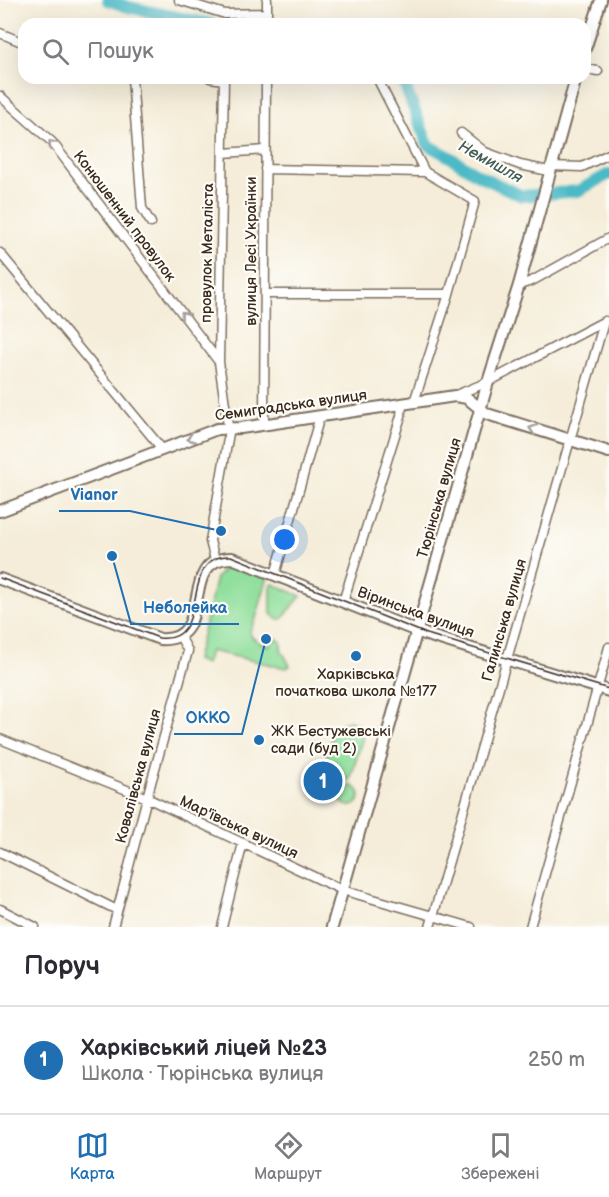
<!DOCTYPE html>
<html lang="uk">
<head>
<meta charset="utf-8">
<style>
  body { margin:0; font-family:"Balsamiq Sans",sans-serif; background:#f7f7f7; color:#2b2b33 }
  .you { position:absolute; left:285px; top:540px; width:21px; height:21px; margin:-15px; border:4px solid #fff; border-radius:50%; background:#1a73e8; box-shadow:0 0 0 9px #1a73e833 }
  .badge { display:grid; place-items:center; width:39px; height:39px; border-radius:50%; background:#1f6fb2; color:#fff; font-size:20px; font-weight:700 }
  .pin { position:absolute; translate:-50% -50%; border:3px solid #fff; box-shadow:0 2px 6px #0006 }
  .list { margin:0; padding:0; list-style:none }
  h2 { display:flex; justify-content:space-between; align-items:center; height:78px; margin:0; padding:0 24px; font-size:26px }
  h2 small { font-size:20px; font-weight:400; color:#7c7c81 }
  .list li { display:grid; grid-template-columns:39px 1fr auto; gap:18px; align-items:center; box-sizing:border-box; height:108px; padding:0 24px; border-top:2px solid #e1e1e2 }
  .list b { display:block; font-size:22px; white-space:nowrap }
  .list p { margin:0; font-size:20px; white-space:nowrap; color:#7c7c81 }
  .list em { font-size:20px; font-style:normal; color:#7c7c81 }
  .icon { flex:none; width:33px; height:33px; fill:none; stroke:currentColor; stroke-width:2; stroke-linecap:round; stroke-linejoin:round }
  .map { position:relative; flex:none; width:609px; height:927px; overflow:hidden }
  .search { position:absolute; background:#fff; box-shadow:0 6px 24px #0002; left:18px; right:18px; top:18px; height:66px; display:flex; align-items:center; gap:15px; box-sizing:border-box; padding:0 21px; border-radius:18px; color:#7c7c81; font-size:22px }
  .sheet { height:186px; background:#fff }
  nav { display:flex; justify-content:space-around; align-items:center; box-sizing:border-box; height:84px; border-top:2px solid #e1e1e2; background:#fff; font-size:16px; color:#7c7c81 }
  nav a { display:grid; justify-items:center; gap:3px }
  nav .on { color:#1f6fb2 }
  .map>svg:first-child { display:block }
</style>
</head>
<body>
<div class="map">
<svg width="609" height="927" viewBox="0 0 609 927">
  <rect width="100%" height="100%" fill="#fdfcf7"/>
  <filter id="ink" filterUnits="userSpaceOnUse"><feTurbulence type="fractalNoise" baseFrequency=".0167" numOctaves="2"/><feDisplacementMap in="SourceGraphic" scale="12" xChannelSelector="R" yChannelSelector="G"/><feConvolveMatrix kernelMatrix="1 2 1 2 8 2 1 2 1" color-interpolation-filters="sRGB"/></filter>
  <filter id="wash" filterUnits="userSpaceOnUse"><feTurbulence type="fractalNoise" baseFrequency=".008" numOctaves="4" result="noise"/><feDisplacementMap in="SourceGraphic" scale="24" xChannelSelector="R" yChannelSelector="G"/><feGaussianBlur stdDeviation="1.35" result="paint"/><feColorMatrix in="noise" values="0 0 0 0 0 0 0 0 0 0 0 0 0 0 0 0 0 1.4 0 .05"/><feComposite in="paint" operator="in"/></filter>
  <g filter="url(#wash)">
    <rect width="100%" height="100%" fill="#f5edd9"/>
    <path fill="#91df9d" stroke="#66845e" stroke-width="1.5" d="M233,566L268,576L256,618L250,631L251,636L258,642L269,646L276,638L281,642V649L290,666L286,668L210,651L206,664L196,660L216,578L223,570Z
      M273,584L301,596L282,619H277L271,614V586Z
      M350,721L359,725L363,737L351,777L343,786L335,787L325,781C321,771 330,737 336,728C340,723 344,722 350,721Z
      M340 796a10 10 0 1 1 20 0a10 10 0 1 1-20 0Z"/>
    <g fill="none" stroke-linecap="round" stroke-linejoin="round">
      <path stroke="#4cb9c6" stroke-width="12" d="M108,0L128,7L210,24
        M402,78L428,145L450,157L478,175L522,196L578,191L609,174"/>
    </g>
  </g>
  <g filter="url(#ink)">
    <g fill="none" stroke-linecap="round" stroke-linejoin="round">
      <g stroke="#7c6e5f" stroke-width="11">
        <path id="minor" d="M179,0L225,14L267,13
          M267,21V0
          M0,33L24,43
          M585,69L598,71
          M132,78L142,208L151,223
          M210,78L224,80
          M377,78L425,172
          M0,96L52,142L219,362
          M461,133L485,152L520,165L549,171
          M223,153L265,150
          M550,166L582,167L609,154
          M265,169L425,172L475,201L449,294L414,402
          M0,253L162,449
          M519,285L532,281L609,238
          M265,294H449
          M456,395L488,382L605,321
          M264,424L266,78
          M215,560L210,541L229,433L219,362L224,78
          M275,575L320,416
          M343,602L401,416L402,404
          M0,739L147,798L342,890L471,927
          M0,852L117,910
          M0,909L35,927
          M113,927L149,790L188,651L180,636
          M222,927L243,843
          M430,927L604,322
          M530,927L609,647"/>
      </g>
      <g stroke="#7c6e5f" stroke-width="14">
        <path id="major" d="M585,49L601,0
          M0,511L217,429L241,428L455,396L467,398L487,414L609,452
          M0,579L160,639C217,643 176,557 232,558L427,635L609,691
          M332,927L488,382L519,285L576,78"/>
      </g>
      <use href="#minor" stroke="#fff" stroke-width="8"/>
      <use href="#major" stroke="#fff" stroke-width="10"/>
      <path stroke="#3b2a1e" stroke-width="1.5" d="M0,578L159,638C214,645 176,553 231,556L427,634L609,689"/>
    </g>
    <defs><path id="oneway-chevron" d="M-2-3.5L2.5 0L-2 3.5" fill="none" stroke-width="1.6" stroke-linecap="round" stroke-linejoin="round" transform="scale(1.5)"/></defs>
    <g stroke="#a79f9a">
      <use href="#oneway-chevron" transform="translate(52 144) rotate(-132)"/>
      <use href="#oneway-chevron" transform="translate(184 315) rotate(-127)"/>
      <use href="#oneway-chevron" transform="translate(533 429) rotate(-162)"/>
      <use href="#oneway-chevron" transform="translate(191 438) rotate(160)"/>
    </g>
  </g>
  <g fill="#1f6fb2" stroke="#fdfcf7" stroke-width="2">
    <circle cx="356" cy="656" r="6"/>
    <circle cx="259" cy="740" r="6"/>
  </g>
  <g text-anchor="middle" stroke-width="4.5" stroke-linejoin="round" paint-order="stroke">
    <g font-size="15" fill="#3b2a1e" stroke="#fdfcf7">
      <text transform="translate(125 216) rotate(53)" y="5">Конюшенний провулок</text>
      <text transform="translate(251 251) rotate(-90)" y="5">вулиця Лесі Українки</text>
      <text transform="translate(207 253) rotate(-89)" y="5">провулок Металіста</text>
      <text transform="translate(291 405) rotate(-8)" y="5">Семиградська вулиця</text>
      <text transform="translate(439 498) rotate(-74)" y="5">Тюрінська вулиця</text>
      <text transform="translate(416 612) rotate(20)" y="5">Віринська вулиця</text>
      <text transform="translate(504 620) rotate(-74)" y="5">Галинська вулиця</text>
      <text transform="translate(138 776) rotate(-75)" y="5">Ковалівська вулиця</text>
      <text transform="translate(239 827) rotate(25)" y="5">Мар'ївська вулиця</text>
    </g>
    <g font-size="15" fill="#3b2a1e" stroke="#fdfcf7">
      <text x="356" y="679">Харківська<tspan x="356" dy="17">початкова школа №177</tspan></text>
      <text x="271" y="736" text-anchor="start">ЖК Бестужевські<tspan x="271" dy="17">сади (буд 2)</tspan></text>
    </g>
    <g font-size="16" font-style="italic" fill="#415c59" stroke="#fdfcf7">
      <text transform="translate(491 161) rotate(29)" y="6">Немишля</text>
    </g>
  </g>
  <path fill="none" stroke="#1f6fb2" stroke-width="2" d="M221 531L130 511H59M112 556L131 624H239M266 639L242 734H174"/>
  <g fill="#1f6fb2" stroke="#fdfcf7" stroke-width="2">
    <circle cx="221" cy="531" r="6"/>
    <circle cx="112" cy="556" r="6"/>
    <circle cx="266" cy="639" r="6"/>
  </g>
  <g font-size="16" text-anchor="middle" font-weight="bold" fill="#1f6fb2" stroke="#fdfcf7" stroke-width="4.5" stroke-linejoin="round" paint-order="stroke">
    <text x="94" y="500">Vianor</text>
    <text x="185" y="613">Неболейка</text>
    <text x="208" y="723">ОККО</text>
  </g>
</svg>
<div class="you"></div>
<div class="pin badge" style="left:323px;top:781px">1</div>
<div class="search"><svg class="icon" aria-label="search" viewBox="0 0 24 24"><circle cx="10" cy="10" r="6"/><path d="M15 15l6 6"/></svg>Пошук</div>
</div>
<section class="sheet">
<h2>Поруч<small></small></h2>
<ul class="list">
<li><span class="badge">1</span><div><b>Харківський ліцей №23</b><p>Школа · Тюрінська вулиця</p></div><em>250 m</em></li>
</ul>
</section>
<nav>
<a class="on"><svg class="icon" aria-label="map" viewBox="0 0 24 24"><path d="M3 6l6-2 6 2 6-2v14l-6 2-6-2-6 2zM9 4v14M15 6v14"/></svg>Карта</a>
<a><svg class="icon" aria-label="directions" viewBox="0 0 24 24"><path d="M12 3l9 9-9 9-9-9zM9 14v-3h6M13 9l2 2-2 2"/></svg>Маршрут</a>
<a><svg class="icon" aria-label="saved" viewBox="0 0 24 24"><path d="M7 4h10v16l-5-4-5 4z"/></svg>Збережені</a>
</nav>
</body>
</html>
